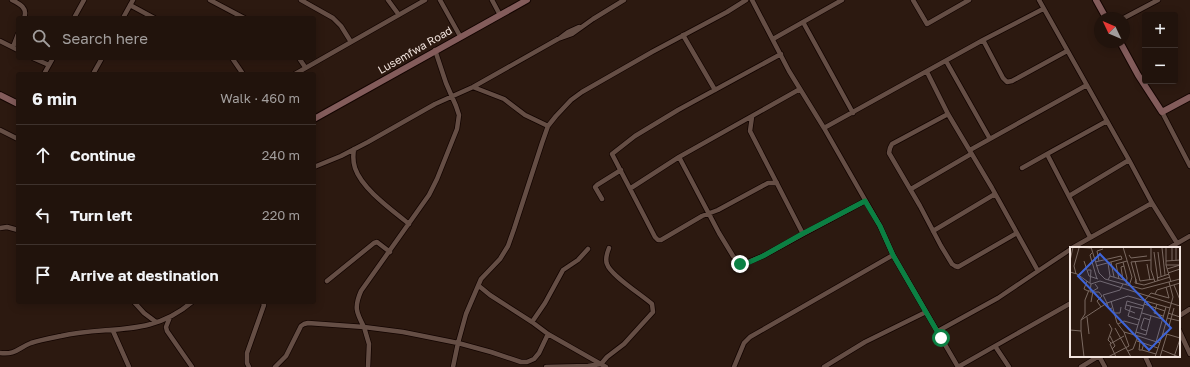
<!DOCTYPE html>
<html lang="en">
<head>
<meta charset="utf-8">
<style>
  body { margin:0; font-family:"Golos Text",sans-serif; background:#2d201a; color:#f1f3f6 }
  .controls { position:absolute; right:12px; top:12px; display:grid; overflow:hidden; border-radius:4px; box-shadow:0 2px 10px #0003 }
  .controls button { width:36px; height:36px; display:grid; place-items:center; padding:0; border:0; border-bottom:1px solid #3e322d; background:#21130c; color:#f1f3f6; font:20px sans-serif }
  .compass { position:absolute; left:1094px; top:12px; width:36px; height:36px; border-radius:50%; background:#21130c; box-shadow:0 2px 10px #0003; rotate:314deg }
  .stop { position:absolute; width:12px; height:12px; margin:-9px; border:3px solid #0b8043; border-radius:50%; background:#fff }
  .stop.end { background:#0b8043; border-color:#fff; box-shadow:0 1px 4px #0008 }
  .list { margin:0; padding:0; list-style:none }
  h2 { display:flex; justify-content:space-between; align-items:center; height:52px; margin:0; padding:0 16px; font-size:17px }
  h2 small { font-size:13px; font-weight:400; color:#a29e9d }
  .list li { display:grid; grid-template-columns:26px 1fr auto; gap:12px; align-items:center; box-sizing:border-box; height:60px; padding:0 16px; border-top:1px solid #3e322d }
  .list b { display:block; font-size:15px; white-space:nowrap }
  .list em { font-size:13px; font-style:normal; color:#a29e9d }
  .icon { flex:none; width:22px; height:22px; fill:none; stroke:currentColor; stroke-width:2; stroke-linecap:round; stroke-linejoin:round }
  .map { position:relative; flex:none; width:1190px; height:367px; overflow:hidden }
  .search { position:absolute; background:#21130c; box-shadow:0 2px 10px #0003; left:16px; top:16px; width:300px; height:44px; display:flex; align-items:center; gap:10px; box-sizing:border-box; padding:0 14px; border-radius:4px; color:#a29e9d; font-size:15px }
  .panel { position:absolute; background:#21130c; box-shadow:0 2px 10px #0003; left:16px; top:72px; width:300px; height:232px; border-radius:4px }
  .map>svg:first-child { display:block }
</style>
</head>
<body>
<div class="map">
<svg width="1190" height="367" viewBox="0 0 1190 367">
  <rect width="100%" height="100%" fill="#2c1910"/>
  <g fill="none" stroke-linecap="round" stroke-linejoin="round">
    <g stroke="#130401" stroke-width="6">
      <path id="street" d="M12,0C20,4 28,8 24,18
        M210,0L244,18
        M301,0L333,18L341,26L351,42
        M388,0L399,15
        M440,0L460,36
        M492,0L500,15
        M752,0L789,71L824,128L880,226L893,255L958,367L1071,303
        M913,0L927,24L969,0
        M1039,0L1129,160L1152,203L1177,243
        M130,5L154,18
        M74,18L84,0
        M123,18L133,0
        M1124,18L1158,0
        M803,22L853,113
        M683,35L715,90
        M560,38L568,32L579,27
        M773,39L842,0
        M983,40L1003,78L1007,82L1012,81L1067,51
        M0,41L18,50
        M13,47L18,34
        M435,50L446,83L456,106L459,115L457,129L437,179L429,195L361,291C354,307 356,312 364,327L403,332L458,343L466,314L481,279L500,259L508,246L514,229L542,143L548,126L556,116L571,100L582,92L652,52L727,12L746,0
        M33,58L49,65
        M232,58L243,74
        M299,58L305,67
        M946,61L990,139
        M927,72L948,114L992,188L1038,271L998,298L938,331
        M44,74L53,58
        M93,74L102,58
        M295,74L425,0
        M473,87L504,99L525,115L548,126
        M1162,112L1190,166
        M948,114L892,144L890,148L889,153L920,206L941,246L952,264L955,266L958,267L1017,233
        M752,117L750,131L803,234
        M824,128L983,40L1043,9
        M0,130L18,139
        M354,149C353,155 353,162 355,168C362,189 392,210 409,224
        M970,150L1087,85
        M1047,154L1107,121
        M679,157L719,233L733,256L741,265L763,256L803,234L865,201
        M314,167L341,156L368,142L435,104L473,87L558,39L572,34L593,19L624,0
        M1022,168L1047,154L1090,237
        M777,183H768L718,210L702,216L661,240H658L655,237L612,154L635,136L678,110L781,54
        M631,188L679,157L800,89
        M911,189L971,154
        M1069,196L1129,160
        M602,199L595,187L597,185L621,170
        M0,228L7,227L18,230
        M933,231L995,194
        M1072,248L1152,203
        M1169,248L1190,236
        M1038,271L1071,249
        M327,281L374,243L377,242L390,252
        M479,286L490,295L532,322L548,334L606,367
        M134,302L144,313L156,322
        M1179,316L1190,309
        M170,317L166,327L167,331L192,367
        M532,322L545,303L563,270L578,260L588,249
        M1179,330L1190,354
        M113,331L129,367
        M995,346L1009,367
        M0,353C16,355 18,348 31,343C40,340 51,338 61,336C108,325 150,338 192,302
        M1099,356L1105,367
        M1145,356L1150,367
        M249,367L247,363V353L264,305L263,302
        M275,367L286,356L301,326L304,324L308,323L364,327L369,344L368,367
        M453,367L458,343L491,352L521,362H527L534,359L539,353L548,334
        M546,367L588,366L601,364L607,357L624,344L653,312L652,304C642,295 610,275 607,264C605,259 607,253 609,248
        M734,367L744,343L750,337L893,255
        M824,367L865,342L926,312
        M1081,367L1099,356"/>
    </g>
    <g stroke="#130401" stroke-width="8">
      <path id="secondary" d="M1096,0L1106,18
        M1120,42L1138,75L1162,112L1190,97
        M0,95L18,104
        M314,119L527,0"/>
    </g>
    <use href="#street" stroke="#654e45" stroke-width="4.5"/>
    <use href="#secondary" stroke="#835c5b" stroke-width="6"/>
  </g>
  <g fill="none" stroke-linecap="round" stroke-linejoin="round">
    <path stroke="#0b8043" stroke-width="5" d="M740,264L743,265L763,256L802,234L865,201L880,226L893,255L941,338"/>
  </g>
  <g text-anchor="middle" stroke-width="3" stroke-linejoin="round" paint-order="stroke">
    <g font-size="11" fill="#f2e4de" stroke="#2c1910">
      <text transform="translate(415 50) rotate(-30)" y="4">Lusemfwa Road</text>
    </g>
  </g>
  <g transform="translate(1070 247)">
    <rect width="110" height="110" fill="#2c1910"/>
    <path fill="none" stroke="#7b6a62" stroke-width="1" d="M4,0L21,1M21,0L29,26L35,32L72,42L110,32M53,0L62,30L59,39M81,0V23L85,35M96,0V18L101,35M102,0V14M106,0V14M92,1L95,28M84,5L88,34M88,5L91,29M22,6L20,8L27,32M59,8L61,11L77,9M0,14L3,0M14,14L19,29L28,32M29,14L27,4L33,2M65,14L70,34L84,32M96,14L110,13M25,15L51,9L52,12L26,19M41,15L44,30M53,15L57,31L56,38M38,16L40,29M77,17L80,33M96,18H109M97,22L110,18M18,23H21L20,36M0,25L7,27L21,37L30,34L110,59M98,26L110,22M6,27L4,19L9,1M87,31L99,27M49,32L46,17L57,14M66,32L65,36L74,38L100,30M38,33L40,29L57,34M53,33L51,20L54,19M17,34L14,42L18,44M99,35L103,50L93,86L110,91M21,37L20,45H29L32,49L27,54L31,60M53,37L50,43L33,48L37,56L58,49L100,61M67,37L61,15L81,13M104,38L110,53M85,47L87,43L110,36M75,53L81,46L99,51L96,40M41,54L47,76L54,85L65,88M75,54L65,88L90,96M21,55L23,44L28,41L25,37M74,57L95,64M87,57L84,66L93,69M56,58L73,62M61,59L58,69L70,73M44,66H50L51,60M65,66L55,62L57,54L74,59M72,66L92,72M98,66L110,70M17,70L19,87M97,71L110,74M11,73L15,67V53L19,43M39,77L42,82L38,93L41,96M48,77L54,74L68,78M99,79L104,61M45,81L61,110M0,83L11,84L14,110M11,84V73L37,56L39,62L42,61M77,84L71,82V80L74,71L80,73M66,85L76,88L81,69M40,89L45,99L42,102M67,94L88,101M70,95L69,103H72L74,96M86,95L96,60M72,103L86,107M92,103L109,110M58,104L63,102L68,89M38,110L59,99L54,85M46,110L40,97L54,89M85,110L93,86M90,110L97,87M104,110L110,92"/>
    <path fill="#3d64d9" fill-opacity="0.15" stroke="#3d64d9" stroke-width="2" d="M30,7L101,81L79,103L8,29Z"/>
    <rect width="110" height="110" fill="none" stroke="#f2e4de" stroke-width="2"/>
  </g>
</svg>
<div class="controls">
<button>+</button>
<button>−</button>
</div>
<svg class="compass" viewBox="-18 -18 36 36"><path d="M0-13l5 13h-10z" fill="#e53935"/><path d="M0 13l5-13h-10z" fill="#a29e9d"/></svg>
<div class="stop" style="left:941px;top:338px"></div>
<div class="stop end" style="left:740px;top:264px"></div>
<div class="search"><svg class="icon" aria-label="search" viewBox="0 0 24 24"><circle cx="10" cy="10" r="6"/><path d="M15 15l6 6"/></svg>Search here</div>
<section class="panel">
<h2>6 min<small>Walk · 460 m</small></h2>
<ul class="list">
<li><svg class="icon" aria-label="ahead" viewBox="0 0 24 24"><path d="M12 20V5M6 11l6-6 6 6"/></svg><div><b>Continue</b></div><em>240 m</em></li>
<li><svg class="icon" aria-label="left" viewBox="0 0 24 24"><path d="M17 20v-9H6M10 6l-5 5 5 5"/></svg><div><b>Turn left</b></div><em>220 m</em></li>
<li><svg class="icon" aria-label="arrive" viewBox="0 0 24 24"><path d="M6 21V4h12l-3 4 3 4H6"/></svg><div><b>Arrive at destination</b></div></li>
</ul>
</section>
</div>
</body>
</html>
